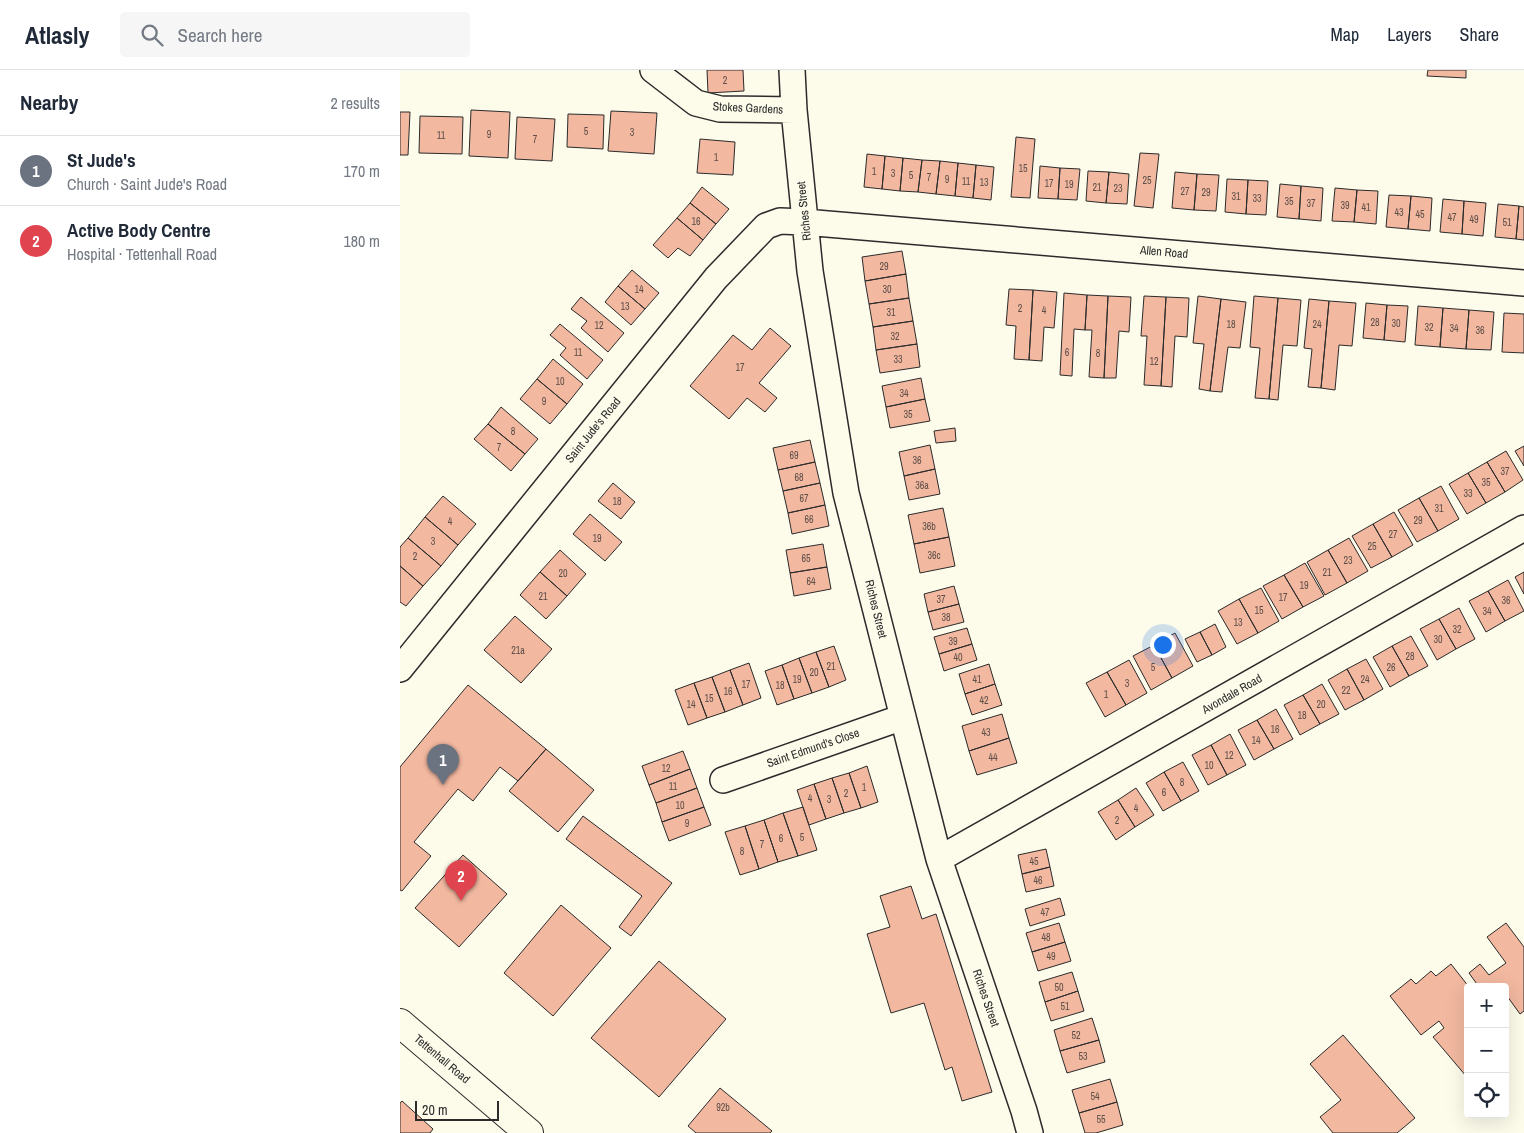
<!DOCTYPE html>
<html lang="en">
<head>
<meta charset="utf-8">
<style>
  body { margin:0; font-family:"Archivo Narrow",sans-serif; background:#f6f6f7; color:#1f2937 }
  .controls { position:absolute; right:15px; bottom:15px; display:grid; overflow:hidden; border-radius:5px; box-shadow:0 5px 20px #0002 }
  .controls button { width:45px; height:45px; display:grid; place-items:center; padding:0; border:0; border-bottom:1px solid #e0e1e3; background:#fff; color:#1f2937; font:25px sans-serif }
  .scale { position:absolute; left:15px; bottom:12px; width:84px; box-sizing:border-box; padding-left:5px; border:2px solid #2b2b2b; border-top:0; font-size:14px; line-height:18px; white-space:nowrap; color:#2b2b2b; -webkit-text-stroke:4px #fdfbea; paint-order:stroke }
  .you { position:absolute; left:762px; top:574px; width:18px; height:18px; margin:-12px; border:4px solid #fff; border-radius:50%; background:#1a73e8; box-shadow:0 0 0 8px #1a73e833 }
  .badge { display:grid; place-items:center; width:32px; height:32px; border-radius:50%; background:#0b8043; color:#fff; font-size:16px; font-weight:700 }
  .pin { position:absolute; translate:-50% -41px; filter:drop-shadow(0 1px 2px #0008) }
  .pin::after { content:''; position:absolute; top:26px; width:18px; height:15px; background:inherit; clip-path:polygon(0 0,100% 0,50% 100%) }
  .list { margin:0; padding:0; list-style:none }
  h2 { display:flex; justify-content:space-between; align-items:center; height:65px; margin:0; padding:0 20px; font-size:21px }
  h2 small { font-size:16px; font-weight:400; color:#747a83 }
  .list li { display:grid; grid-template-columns:32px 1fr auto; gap:15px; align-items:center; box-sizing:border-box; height:70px; padding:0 20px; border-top:1px solid #e0e1e3 }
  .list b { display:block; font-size:19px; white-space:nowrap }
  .list p { margin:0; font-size:16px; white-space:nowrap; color:#747a83 }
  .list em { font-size:16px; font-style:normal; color:#747a83 }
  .icon { flex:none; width:28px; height:28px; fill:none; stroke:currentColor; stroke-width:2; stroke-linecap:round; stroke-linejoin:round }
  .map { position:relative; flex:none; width:1124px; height:1063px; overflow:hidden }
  header { display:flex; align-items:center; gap:30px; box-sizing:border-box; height:70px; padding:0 25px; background:#fff; border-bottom:1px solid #e0e1e3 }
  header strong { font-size:24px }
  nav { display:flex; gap:28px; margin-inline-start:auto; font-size:18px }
  .search { width:350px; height:45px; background:#f6f6f7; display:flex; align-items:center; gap:12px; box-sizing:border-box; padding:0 18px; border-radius:5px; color:#747a83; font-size:19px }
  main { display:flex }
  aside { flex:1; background:#fff }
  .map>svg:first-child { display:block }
</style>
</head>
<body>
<header>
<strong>Atlasly</strong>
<div class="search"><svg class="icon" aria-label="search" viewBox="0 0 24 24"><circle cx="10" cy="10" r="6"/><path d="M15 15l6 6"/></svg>Search here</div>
<nav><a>Map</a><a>Layers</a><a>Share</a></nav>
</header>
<main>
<aside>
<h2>Nearby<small>2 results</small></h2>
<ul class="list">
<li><span class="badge" style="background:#6b7280">1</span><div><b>St Jude's</b><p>Church · Saint Jude's Road</p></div><em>170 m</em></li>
<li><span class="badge" style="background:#e0444e">2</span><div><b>Active Body Centre</b><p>Hospital · Tettenhall Road</p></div><em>180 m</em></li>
</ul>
</aside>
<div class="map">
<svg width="1124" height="1063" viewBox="0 0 1124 1063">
  <rect width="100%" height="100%" fill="#fdfbea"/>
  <path fill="#f2b8a0" stroke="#2b2b2b" d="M307,0H343L344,21L308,23Z
    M1028,0H1066V8L1027,6Z
    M71,40L110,42L108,88L69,86Z
    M211,41L257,43L254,84L208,81Z
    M0,42H10L8,85H0Z
    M168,44L204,45L203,79L167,77Z
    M20,46L63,47L62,84L19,83Z
    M117,47L155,49L152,91L115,89Z
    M616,67L635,69L630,128L611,127Z
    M300,69L335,72L333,105L297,103Z
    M740,83L759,84L753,138L734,136Z
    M467,84L485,86L482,119L464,117Z
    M485,86L503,88L500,121L482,119Z
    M503,88L522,90L518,122L500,121Z
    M522,90L540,91L536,124L518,122Z
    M540,91L558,93L555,126L536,124Z
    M558,93L576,95L573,128L555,126Z
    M576,95L594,97L591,130L573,128Z
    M640,96L660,98L658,129L638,128Z
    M660,98L680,99L677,130L658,129Z
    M688,101L709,102L706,133L686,131Z
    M709,102L729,104L727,134L706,133Z
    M775,102L797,104L794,140L772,138Z
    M797,104L819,105L816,141L794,140Z
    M827,109L848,110L846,144L825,142Z
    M848,110L868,111L866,145L846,144Z
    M880,114L901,116L899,149L877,147Z
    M901,116L923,118L921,151L899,149Z
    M302,117L329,139L316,154L290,133Z
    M935,118L957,120L954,152L932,151Z
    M957,120L978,121L976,154L954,152Z
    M989,125L1011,126L1008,159L986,157Z
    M1011,126L1032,128L1030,161L1008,159Z
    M1043,129L1064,131L1062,164L1040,162Z
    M1064,131L1086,133L1083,166L1062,164Z
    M290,133L316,154L303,170L277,148Z
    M1098,134L1119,136L1116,169L1095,167Z
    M1119,136L1124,137V170L1116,169Z
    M277,148L303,170L290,186L278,178L268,188L253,175Z
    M502,181L506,204L465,211L462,187Z
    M232,200L259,223L245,239L218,216Z
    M506,204L509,228L469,234L465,211Z
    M218,216L245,239L231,255L205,232Z
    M609,219L633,220L629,290L614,289L616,256L606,255Z
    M633,220L657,222L654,258L644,257L642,291L629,290Z
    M664,223L687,225L685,260L674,259L672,306L660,305Z
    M687,225L708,226L704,308L689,307L692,260H685Z
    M708,226L731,227L729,262L719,261L716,308H704Z
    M744,226L766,227L761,316L744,315L747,266H741Z
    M798,226L821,229L810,321L799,319L804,274L793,273Z
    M854,226L878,228L869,329L855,328L860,278L850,277Z
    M181,227L224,263L208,282L181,258L187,251L171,239Z
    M766,227L789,228L787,267L775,266L772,317L761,316Z
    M509,228L513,251L473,257L469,234Z
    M878,228L901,230L897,276L883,275L878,330L869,329Z
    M821,229L846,232L840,278L828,277L822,322L810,321Z
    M909,229L929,231L921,318L908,317L912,279L904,278Z
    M929,231L956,233L952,276L939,275L935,320L921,318Z
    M966,233L987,235L984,270L963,268Z
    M987,235L1008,236L1005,272L984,270Z
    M1018,236L1043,238L1040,277L1015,275Z
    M1043,238L1069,240L1066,279L1040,277Z
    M1069,240L1094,242L1091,280L1066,279Z
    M1104,243L1124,244V283L1102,282Z
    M513,251L517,274L476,280L473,257Z
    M160,254L203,290L187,309L160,285L166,278L150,265Z
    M370,258L391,276L359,313L377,328L365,342L347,328L329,349L290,316L333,265L352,280Z
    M517,274L520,297L480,303L476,280Z
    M153,289L183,314L167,334L137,309Z
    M521,308L525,329L486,337L482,316Z
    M137,309L167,334L150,354L120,329Z
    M525,329L530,351L490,358L486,337Z
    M101,337L138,369L125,384L88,354Z
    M88,354L125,384L111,401L74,369Z
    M555,358L556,371L536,373L534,361Z
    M410,370L415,392L378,400L373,378Z
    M530,375L535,399L504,406L499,382Z
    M1124,376V396L1115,381Z
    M1106,381L1123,410L1105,422L1087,392Z
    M415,392L420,413L383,421L378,400Z
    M1087,392L1105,422L1086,433L1068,403Z
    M535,399L540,424L509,430L504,406Z
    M1068,403L1086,433L1067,444L1049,414Z
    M213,413L235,432L221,449L198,431Z
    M420,413L425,435L388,443L383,421Z
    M1041,416L1059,449L1038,461L1019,428Z
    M43,426L76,454L58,475L25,447Z
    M1019,428L1038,461L1017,472L998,440Z
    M425,435L429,456L392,464L388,443Z
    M543,438L549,467L514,474L508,445Z
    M994,442L1013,475L992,487L973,454Z
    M190,444L222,472L205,491L173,464Z
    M25,447L58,475L41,496L8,468Z
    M973,454L992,487L971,498L952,466Z
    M549,467L555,496L520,503L514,474Z
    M8,468L41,496L23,516L0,496V477Z
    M949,468L968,501L947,513L928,480Z
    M423,474L427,497L390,503L386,480Z
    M160,480L186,504L167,526L140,502Z
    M928,480L947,513L925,525L907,492Z
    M905,493L924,526L903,537L884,505Z
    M0,496L23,516L6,536L0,532Z
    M427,497L431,519L394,526L390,503Z
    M140,502L167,526L146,549L120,525Z
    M1124,502V524L1115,507Z
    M884,505L903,537L882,549L863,516Z
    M1108,510L1124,541L1105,551L1088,521Z
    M554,516L559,534L528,542L524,524Z
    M861,518L879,551L858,563L839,529Z
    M1088,521L1105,551L1086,562L1069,531Z
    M839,529L858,563L837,574L818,541Z
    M559,534L564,552L533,560L528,542Z
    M1059,538L1075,569L1056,579L1039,549Z
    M115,546L152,579L121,613L84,580Z
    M1039,549L1056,579L1037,590L1020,559Z
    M815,554L826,577L812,585L800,562Z
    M567,558L572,574L539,584L534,567Z
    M800,562L812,585L797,592L785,569Z
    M775,563L793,596L772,608L754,575Z
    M1011,566L1028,596L1009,606L992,576Z
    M572,574L577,590L544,601L539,584Z
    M754,575L772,608L751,620L733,586Z
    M434,576L446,610L429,617L416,582Z
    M992,576L1009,606L990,617L973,587Z
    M416,582L429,617L412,623L399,588Z
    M399,588L412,623L394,629L382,595Z
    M966,589L983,619L964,630L947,599Z
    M729,590L747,623L726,635L707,602Z
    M349,593L361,628L343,635L330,600Z
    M589,594L595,614L565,624L559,604Z
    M382,595L394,629L377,635L365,601Z
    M947,599L964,630L945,640L928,610Z
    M330,600L343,635L325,642L312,607Z
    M707,602L726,635L705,647L686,613Z
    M312,607L325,642L307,648L294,613Z
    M294,613L307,648L288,655L275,620Z
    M595,614L602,635L572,645L565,624Z
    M922,614L939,644L920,654L903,625Z
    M68,615L146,679L118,711L100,697L73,731L58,719L14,772L31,786L2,821L0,820V697Z
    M903,625L920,654L900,665L884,635Z
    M876,639L893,669L874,679L857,650Z
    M602,644L609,668L569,681L562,656Z
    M857,650L874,679L854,690L838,660Z
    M830,664L846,695L827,705L811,675Z
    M609,668L617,693L577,705L569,681Z
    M811,675L827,705L808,715L792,685Z
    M146,679L194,720L158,762L109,721Z
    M283,681L290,699L249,715L242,696Z
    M783,692L799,721L781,731L764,702Z
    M467,696L478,732L461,738L449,703Z
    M290,699L297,718L256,733L249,715Z
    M764,702L781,731L763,741L746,713Z
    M449,703L461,738L444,743L432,708Z
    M432,708L444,743L426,749L414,714Z
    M414,714L426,749L409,755L397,720Z
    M297,718L304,737L262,752L256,733Z
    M736,718L754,745L735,757L718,730Z
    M718,730L735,757L716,770L698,742Z
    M304,737L311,755L269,771L262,752Z
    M403,737L417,780L398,786L383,743Z
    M383,743L398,786L378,792L364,750Z
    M183,746L272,813L231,866L219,857L242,826L166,769Z
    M364,750L378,792L359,799L345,756Z
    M345,756L359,799L340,805L325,762Z
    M646,779L650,797L622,804L618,785Z
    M63,785L107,824L59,877L15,838Z
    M650,797L654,816L626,822L622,804Z
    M511,816L522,849L536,844L592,1022L562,1031L552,997L545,1000L524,933L491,943L467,864L490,857L480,826Z
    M660,828L665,845L630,856L625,839Z
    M161,835L211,878L153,946L104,903Z
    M659,853L665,872L632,882L626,863Z
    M1106,853L1124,877V941L1120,944L1107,926L1105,927V917H1079L1069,903L1080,894L1089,905L1106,893L1087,867Z
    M665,872L671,891L638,901L632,882Z
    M259,891L326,949L259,1027L191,968Z
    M1051,894L1069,917H1068V1005L1066,1006L1033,967L1044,958L1039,951L1021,965L990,926L1011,909L1016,914L1031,901L1036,906Z
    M672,902L678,921L645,932L639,912Z
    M678,921L684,941L651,951L645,932Z
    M692,948L699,970L660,981L654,960Z
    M943,965L1015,1048L997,1063H933L920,1047L941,1030L910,994Z
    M699,970L705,992L667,1003L660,981Z
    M710,1009L717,1032L679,1043L672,1020Z
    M320,1018L372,1061L370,1063H296L288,1056Z
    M2,1031L33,1059L30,1063H0V1033Z
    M717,1032L723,1055L696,1063H685L679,1043Z"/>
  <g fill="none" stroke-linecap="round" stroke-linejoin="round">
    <g stroke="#2b2b2b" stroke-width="28">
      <path id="street" d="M253,0L296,33L320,39L394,40
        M392,0L394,40L410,201L446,423L539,789L624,1041L630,1063
        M0,599L316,208L366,156L380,151L404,152L1124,213
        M323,710L503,647
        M539,789L1124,458"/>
    </g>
    <g stroke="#2b2b2b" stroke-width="30">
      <path id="highway" d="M0,953L129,1063"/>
    </g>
    <use href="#street" stroke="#fdfbea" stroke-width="25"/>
    <use href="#highway" stroke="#fdfbea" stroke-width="28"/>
  </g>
  <g text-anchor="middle" stroke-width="4" stroke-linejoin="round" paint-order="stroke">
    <g font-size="10" fill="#5d4e48">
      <text x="325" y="14">2</text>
      <text x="186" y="65">5</text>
      <text x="232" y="66">3</text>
      <text x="89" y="68">9</text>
      <text x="41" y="69">11</text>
      <text x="135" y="73">7</text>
      <text x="316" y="91">1</text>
      <text x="623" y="102">15</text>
      <text x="474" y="105">1</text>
      <text x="493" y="107">3</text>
      <text x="511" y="109">5</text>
      <text x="529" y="111">7</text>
      <text x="547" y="113">9</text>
      <text x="747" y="114">25</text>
      <text x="566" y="115">11</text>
      <text x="584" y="116">13</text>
      <text x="649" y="117">17</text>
      <text x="669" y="118">19</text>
      <text x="697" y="121">21</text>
      <text x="718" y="122">23</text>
      <text x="785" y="125">27</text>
      <text x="806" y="126">29</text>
      <text x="836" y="130">31</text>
      <text x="857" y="132">33</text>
      <text x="889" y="135">35</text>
      <text x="911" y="137">37</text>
      <text x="945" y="139">39</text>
      <text x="966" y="141">41</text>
      <text x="999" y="146">43</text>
      <text x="1020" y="148">45</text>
      <text x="1052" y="151">47</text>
      <text x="1074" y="153">49</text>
      <text x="296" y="155">16</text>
      <text x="1107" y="156">51</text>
      <text x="484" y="200">29</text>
      <text x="239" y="223">14</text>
      <text x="487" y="223">30</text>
      <text x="225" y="240">13</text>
      <text x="620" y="242">2</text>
      <text x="644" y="244">4</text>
      <text x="491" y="246">31</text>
      <text x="975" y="256">28</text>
      <text x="996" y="257">30</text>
      <text x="831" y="258">18</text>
      <text x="917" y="258">24</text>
      <text x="199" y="259">12</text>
      <text x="1029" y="261">32</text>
      <text x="1054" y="262">34</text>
      <text x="1080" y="264">36</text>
      <text x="495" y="270">32</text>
      <text x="178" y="286">11</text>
      <text x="667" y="286">6</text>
      <text x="698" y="287">8</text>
      <text x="498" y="293">33</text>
      <text x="754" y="295">12</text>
      <text x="340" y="301">17</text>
      <text x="160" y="315">10</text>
      <text x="504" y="327">34</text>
      <text x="144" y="335">9</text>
      <text x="508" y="348">35</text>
      <text x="113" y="365">8</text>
      <text x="99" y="381">7</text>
      <text x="394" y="389">69</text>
      <text x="517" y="394">36</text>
      <text x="1105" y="405">37</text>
      <text x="399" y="411">68</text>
      <text x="1086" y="416">35</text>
      <text x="522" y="419">36a</text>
      <text x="1068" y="427">33</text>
      <text x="404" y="432">67</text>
      <text x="217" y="435">18</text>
      <text x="1039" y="442">31</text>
      <text x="409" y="453">66</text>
      <text x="1018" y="454">29</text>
      <text x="50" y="455">4</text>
      <text x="529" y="460">36b</text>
      <text x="993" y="468">27</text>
      <text x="197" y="472">19</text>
      <text x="33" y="475">3</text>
      <text x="972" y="480">25</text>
      <text x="534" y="489">36c</text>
      <text x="15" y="490">2</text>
      <text x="406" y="492">65</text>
      <text x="948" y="494">23</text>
      <text x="927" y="506">21</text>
      <text x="163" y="507">20</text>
      <text x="411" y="515">64</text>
      <text x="904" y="519">19</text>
      <text x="143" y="530">21</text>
      <text x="883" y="531">17</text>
      <text x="541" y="533">37</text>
      <text x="1106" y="534">36</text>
      <text x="859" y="544">15</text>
      <text x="1087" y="545">34</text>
      <text x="546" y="551">38</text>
      <text x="838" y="556">13</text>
      <text x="1057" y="563">32</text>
      <text x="1038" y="573">30</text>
      <text x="553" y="575">39</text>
      <text x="118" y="584">21a</text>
      <text x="1010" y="590">28</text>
      <text x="558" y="591">40</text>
      <text x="431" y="600">21</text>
      <text x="753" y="601">5</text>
      <text x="991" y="601">26</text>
      <text x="414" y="606">20</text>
      <text x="397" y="613">19</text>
      <text x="577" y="613">41</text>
      <text x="965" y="613">24</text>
      <text x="727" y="617">3</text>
      <text x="346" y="618">17</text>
      <text x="380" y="619">18</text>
      <text x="946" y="624">22</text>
      <text x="328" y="625">16</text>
      <text x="706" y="628">1</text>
      <text x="309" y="632">15</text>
      <text x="584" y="634">42</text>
      <text x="291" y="638">14</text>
      <text x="921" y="638">20</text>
      <text x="902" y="649">18</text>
      <text x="875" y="663">16</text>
      <text x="586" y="666">43</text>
      <text x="856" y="674">14</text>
      <text x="829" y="689">12</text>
      <text x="593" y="691">44</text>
      <text x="809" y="699">10</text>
      <text x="266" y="702">12</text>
      <text x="782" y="716">8</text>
      <text x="273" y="720">11</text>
      <text x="464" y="721">1</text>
      <text x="764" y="726">6</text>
      <text x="446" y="727">2</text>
      <text x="410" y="732">4</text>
      <text x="429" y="733">3</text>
      <text x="280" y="739">10</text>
      <text x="736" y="742">4</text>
      <text x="717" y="754">2</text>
      <text x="287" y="757">9</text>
      <text x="402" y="771">5</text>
      <text x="381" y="772">6</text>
      <text x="362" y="778">7</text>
      <text x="342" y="785">8</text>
      <text x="634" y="795">45</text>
      <text x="638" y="814">46</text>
      <text x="645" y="846">47</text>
      <text x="646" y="871">48</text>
      <text x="651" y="890">49</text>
      <text x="659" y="921">50</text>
      <text x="665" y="940">51</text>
      <text x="676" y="969">52</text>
      <text x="683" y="990">53</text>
      <text x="695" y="1030">54</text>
      <text x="323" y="1041">92b</text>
      <text x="701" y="1053">55</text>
    </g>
    <g font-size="12" fill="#2b2b2b" stroke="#fdfbea">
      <text transform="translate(348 38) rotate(3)" y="4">Stokes Gardens</text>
      <text transform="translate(404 141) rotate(-96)" y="4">Riches Street</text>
      <text transform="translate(764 182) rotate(5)" y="4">Allen Road</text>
      <text transform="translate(193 360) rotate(-51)" y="4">Saint Jude's Road</text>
      <text transform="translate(476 539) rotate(76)" y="4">Riches Street</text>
      <text transform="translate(832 624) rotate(-30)" y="4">Avondale Road</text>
      <text transform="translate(413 678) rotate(-19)" y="4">Saint Edmund's Close</text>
      <text transform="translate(586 928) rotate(71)" y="4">Riches Street</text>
      <text transform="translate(42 989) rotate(40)" y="4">Tettenhall Road</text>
    </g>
  </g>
</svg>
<div class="controls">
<button>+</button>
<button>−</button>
<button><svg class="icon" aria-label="locate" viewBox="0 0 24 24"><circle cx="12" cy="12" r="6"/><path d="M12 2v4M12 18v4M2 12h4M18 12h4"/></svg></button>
</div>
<div class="scale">20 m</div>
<div class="you"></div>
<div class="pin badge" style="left:43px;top:715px;background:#6b7280">1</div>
<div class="pin badge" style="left:61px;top:831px;background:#e0444e">2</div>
</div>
</main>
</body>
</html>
